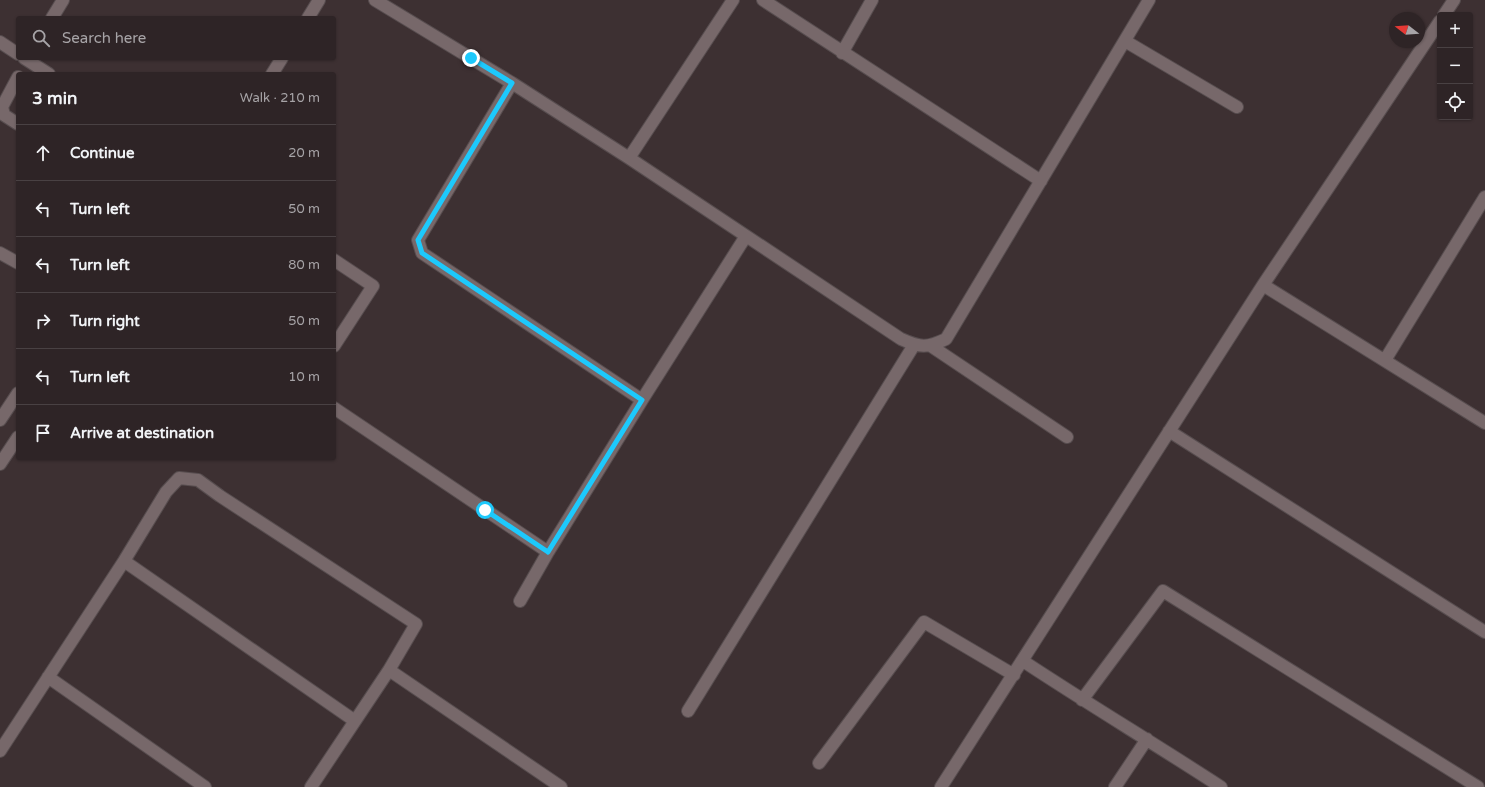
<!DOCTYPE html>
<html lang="en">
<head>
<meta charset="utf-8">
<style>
  body { margin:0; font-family:"Varela Round",sans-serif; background:#362c2e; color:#f1f3f6 }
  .controls { position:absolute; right:12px; top:12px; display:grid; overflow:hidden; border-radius:4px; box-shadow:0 1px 3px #0004 }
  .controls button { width:36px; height:36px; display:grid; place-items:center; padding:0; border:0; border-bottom:1px solid #494143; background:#2e2426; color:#f1f3f6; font:20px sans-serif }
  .compass { position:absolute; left:1389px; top:12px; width:36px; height:36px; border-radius:50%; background:#2e2426; box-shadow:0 1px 3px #0004; rotate:287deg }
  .stop { position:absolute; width:12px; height:12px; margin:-9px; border:3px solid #1dc9fc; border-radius:50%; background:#fff }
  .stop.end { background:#1dc9fc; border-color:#fff; box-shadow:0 1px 4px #0008 }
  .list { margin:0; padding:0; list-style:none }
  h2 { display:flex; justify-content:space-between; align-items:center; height:52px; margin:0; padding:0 16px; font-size:17px }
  h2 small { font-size:13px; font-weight:400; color:#a7a4a7 }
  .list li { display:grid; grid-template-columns:26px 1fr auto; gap:12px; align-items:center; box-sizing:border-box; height:56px; padding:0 16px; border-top:1px solid #494143 }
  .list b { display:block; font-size:15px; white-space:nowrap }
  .list em { font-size:13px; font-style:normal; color:#a7a4a7 }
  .icon { flex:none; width:22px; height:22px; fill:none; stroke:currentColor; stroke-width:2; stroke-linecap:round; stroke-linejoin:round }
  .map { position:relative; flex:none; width:1485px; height:787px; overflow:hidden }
  .search { position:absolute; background:#2e2426; box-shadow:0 1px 3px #0004; left:16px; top:16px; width:320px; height:44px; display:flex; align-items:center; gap:10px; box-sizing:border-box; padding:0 14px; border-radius:4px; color:#a7a4a7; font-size:15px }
  .panel { position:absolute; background:#2e2426; box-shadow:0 1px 3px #0004; left:16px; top:72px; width:320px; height:388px; border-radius:4px }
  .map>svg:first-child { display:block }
</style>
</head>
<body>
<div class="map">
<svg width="1485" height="787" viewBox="0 0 1485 787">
  <rect width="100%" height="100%" fill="#3d3032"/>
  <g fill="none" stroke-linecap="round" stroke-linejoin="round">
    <g stroke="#574d4f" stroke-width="14">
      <path id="minor" d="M375,0L512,83L629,158L901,339C921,348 927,348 946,339L1149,0
        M763,0L1041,181
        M1444,15L1454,0
        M52,18L63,0
        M308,18L319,0
        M1125,41L1237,107
        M0,42L18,54
        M842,53L872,0
        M24,58L49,74
        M272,74L282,58
        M18,77L2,107L4,115L18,124
        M512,83L418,240L422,253L642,400L746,236
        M629,158L733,0
        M0,253L18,263
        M334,260L373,286L334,346
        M1263,285L1485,423
        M931,346L1067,437
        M1385,360L1485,197
        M334,408L548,552
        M0,420L18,393
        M1169,431L1485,632
        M0,464L18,437
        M124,561L355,721
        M520,601L548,552L642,400
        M1023,661C1088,704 1155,744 1221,787
        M389,670L561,787
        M48,677L205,787
        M1082,700L1163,591L1478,787
        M688,711L914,345
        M0,751L124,561L166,492L179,478L198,480L220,496L416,624L389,670L311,787
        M819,763L924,622L1014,675
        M941,787L1263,285L1440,21
        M1115,787L1147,739"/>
    </g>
    <use href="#minor" stroke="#77686a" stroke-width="12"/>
  </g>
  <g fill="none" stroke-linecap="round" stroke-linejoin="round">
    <path stroke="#1dc9fc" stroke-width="5" d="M471,58L512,83L418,240L422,253L642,400L548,552L485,510"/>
  </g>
</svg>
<div class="controls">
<button>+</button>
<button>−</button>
<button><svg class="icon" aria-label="locate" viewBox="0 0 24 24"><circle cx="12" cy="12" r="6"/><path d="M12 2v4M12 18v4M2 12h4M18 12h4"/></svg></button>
</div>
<svg class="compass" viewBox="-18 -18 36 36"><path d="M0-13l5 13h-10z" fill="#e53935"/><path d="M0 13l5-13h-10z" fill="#a7a4a7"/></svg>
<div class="stop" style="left:485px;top:510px"></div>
<div class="stop end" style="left:471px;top:58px"></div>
<div class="search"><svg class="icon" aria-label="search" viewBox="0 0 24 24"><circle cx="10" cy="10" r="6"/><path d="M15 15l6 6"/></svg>Search here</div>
<section class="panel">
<h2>3 min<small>Walk · 210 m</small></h2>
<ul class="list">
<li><svg class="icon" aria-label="ahead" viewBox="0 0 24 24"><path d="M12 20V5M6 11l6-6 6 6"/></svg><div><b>Continue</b></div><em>20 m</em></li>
<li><svg class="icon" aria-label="left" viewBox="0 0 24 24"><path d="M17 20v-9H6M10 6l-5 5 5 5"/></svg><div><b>Turn left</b></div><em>50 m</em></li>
<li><svg class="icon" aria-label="left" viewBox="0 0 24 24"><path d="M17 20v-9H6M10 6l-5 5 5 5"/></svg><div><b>Turn left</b></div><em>80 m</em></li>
<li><svg class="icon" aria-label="right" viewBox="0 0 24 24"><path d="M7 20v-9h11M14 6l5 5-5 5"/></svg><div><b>Turn right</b></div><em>50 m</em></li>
<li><svg class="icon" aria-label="left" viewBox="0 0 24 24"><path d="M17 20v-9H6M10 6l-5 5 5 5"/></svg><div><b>Turn left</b></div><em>10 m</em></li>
<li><svg class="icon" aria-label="arrive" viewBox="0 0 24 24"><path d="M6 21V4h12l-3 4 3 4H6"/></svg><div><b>Arrive at destination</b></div></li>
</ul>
</section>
</div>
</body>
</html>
